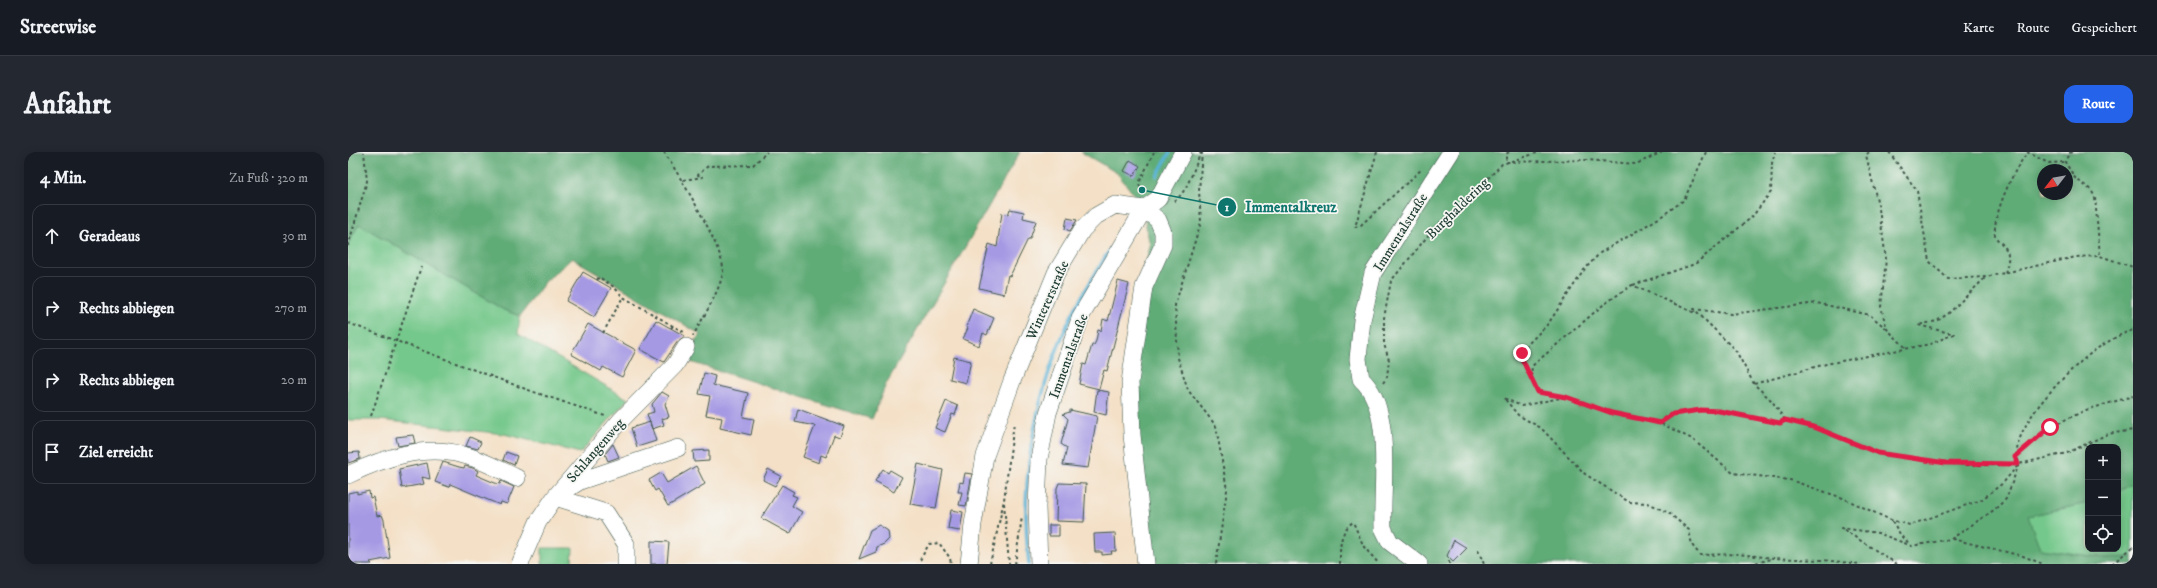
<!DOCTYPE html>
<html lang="de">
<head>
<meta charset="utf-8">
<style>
  body { margin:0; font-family:"IM FELL DW Pica",serif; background:#242831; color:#f1f3f6 }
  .controls { position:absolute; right:12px; bottom:12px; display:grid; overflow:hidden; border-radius:8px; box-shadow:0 2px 10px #0003 }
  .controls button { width:36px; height:36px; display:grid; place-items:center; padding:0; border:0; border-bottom:1px solid #363941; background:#171b24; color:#f1f3f6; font:20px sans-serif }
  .compass { position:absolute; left:1689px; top:12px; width:36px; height:36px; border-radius:50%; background:#171b24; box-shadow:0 2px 10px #0003; rotate:239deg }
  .stop { position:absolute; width:12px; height:12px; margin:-9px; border:3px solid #e11d48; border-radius:50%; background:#fff }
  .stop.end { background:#e11d48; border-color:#fff; box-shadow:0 1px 4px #0008 }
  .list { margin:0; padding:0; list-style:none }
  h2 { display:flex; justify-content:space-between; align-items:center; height:52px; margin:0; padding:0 16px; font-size:17px }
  h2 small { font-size:13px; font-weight:400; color:#9ea1a6 }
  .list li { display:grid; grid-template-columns:26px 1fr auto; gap:12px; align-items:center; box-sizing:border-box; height:64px; margin:0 8px 8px; padding:0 8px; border:1px solid #363941; border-radius:12px }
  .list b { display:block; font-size:15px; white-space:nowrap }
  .list em { font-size:13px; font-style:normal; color:#9ea1a6 }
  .icon { flex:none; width:22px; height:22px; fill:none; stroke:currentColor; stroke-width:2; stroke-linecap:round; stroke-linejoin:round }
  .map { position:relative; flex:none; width:1785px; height:412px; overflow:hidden; border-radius:12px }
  header { display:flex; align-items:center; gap:24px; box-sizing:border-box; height:56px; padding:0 20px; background:#171b24; border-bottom:1px solid #363941 }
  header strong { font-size:19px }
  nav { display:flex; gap:22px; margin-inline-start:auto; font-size:14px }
  .intro { display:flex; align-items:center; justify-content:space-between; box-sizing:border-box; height:96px; padding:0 24px }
  h1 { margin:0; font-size:28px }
  .button { padding:10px 18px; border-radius:12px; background:#2563eb; color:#fff; font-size:14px; font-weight:700 }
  main { display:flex; gap:24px; padding:0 24px }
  aside { flex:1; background:#171b24; border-radius:12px; box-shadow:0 2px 10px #0003 }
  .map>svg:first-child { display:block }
</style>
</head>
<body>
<header>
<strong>Streetwise</strong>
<nav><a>Karte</a><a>Route</a><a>Gespeichert</a></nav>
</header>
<div class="intro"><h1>Anfahrt</h1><a class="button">Route</a></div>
<main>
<aside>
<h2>4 Min.<small>Zu Fuß · 320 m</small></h2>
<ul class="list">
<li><svg class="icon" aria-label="ahead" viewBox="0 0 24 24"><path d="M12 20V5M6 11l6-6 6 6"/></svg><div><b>Geradeaus</b></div><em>30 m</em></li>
<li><svg class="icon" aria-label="right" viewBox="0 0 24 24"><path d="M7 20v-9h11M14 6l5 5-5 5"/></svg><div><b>Rechts abbiegen</b></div><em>270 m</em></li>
<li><svg class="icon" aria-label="right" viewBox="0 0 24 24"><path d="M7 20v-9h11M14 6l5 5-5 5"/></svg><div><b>Rechts abbiegen</b></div><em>20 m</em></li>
<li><svg class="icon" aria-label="arrive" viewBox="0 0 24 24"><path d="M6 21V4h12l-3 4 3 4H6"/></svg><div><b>Ziel erreicht</b></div></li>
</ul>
</aside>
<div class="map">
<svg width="1785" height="412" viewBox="0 0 1785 412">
  <rect width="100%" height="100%" fill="#f6f6f2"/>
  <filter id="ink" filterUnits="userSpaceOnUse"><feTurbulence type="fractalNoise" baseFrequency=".025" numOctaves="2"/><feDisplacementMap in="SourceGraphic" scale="8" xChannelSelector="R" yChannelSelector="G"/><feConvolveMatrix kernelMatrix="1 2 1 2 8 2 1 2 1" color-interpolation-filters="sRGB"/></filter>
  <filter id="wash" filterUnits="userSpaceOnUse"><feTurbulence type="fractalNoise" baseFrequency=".012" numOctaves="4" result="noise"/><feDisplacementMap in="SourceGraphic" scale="16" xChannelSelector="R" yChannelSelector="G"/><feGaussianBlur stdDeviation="0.9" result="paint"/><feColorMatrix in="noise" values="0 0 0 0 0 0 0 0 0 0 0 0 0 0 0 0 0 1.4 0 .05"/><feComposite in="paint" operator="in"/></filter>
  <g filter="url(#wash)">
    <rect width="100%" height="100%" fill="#f4e0c6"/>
    <path fill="#75c88b" stroke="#4a8260" d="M11,72L156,158L172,164L170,182L280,247L232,301L156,282L32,268H0V92Z
      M1785,331V405L1757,406L1692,397L1679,364L1740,351V397H1770V340Z
      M194,396H225L224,412H194Z"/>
    <path fill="#60ac77" stroke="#407456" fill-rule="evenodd" d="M0,0H672L538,232L524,267L336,208L352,182L224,106L197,130L172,164L156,158L11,72L0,92Z
      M733,0H1785V331L1770,340V295H1740V351L1680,364L1692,397L1757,406L1785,405V412H798L781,179L802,94L794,53L769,21ZM1695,18H1719V42H1695Z"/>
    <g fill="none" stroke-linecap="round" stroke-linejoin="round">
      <path stroke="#59b3d7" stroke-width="3.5" d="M809,24L822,0
        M681,412C671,329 687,242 722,167C734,142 749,119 763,96"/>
    </g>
    <g id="blocks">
      <path fill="#a599e4" d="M782,8L792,14L786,24L776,19Z
        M662,57L676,60L675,66L688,69L682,87H680L662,124L660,123L656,142L631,136L641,92L649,95L654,61L660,63Z
        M719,66L729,68L722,79L717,77Z
        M235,120L263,136L246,165L218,149Z
        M770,129L781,132L759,219L756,218L751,237L731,232L735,212L738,213L744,193H746L748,189L750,178L753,179L755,167L760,169Z
        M625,157L646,166L639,183L635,181L631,194L615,187L620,176L618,175Z
        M308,168L337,184L330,189L316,210L292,197Z
        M240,172L288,198L274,225L255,215L253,219L223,202Z
        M606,205L623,209L618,231L602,227Z
        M356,221L367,224L365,233L400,241L395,265L406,267L403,283L372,276L374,266L358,263L362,244L351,242Z
        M749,238L761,240L758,263L746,260Z
        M314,240L321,244L317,252L321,265L314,267L316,273L304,277L299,262L306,260L304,252Z
        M598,249L610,254L607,263L604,262L597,280L587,276Z
        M450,257L496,274L492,285L486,283L478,305L473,303L471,311L455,305L467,274L447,270Z
        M722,258L749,264L740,316L715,313L719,296L713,292L720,267L715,262L722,260Z
        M302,270L308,289L289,295L283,276Z
        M65,283L67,291L50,294L48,285Z
        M122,285L133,290L130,297L118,294Z
        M265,292L271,305L260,309L257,302Z
        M361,298V309L346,310L345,299Z
        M11,300L12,307L0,311V301Z
        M158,300L169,304L166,313L155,308Z
        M95,310L111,315L116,316L117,314L125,316L130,319L128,323L147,331L152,332L153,329L166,335L159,352L153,350L152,353L102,332L101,335L87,330Z
        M79,311L82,327L74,325L76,332L54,336L51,317Z
        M570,312L595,318L588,356L562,352Z
        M348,314L357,332L320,354L310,337L307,339L301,328L313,321L319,331Z
        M420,317L433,324L427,334L415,328Z
        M535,317L540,321L542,318L554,325L546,340L527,329Z
        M617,321L624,322L618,354L611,353L614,340H610L612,330L615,331Z
        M711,331L738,332L736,370L708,369L709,336Z
        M434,333L446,340L444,343L449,345L444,354L454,360L442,382L413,366Z
        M9,339V342L21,339L22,346L25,345L29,364L34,363L36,368L42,406L22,410L24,412H0V341Z
        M603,358L615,360L612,379L600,377Z
        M531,373L540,379L541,387L536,392L529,395L528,400L511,407L522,378Z
        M701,373H711V384H701Z
        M767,381L768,399H763L764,402L754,403V400H747L746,382Z
        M1106,388L1119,396L1105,410L1099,404Z
        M303,389L321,390L319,412H303Z"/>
    </g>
  </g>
  <g filter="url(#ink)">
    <use href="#blocks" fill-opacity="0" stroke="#3f554a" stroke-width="1"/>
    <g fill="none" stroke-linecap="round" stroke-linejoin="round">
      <g stroke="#3f554a" stroke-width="18">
        <path id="minor" d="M0,323C35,306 76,292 115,303C133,307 152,318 169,326
          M219,337L232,329L330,296
          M207,345L258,361L278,392V412
          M172,412L190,370L207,345L272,269L327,213L338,195
          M621,412L625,372L637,304L664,229L708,121L734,78L748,64L767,53L796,57L810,68L815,80V93L796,135L782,230L784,283L798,412
          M691,412L689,355L691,307L700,261L733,164L796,57L810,47L835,0
          M1071,412L1042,390L1035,376C1033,335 1046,256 1013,227L1010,207L1014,168L1025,121L1103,0"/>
      </g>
      <path stroke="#3f554a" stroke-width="2" stroke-dasharray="3 3" stroke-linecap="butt" d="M316,0C329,20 378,99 375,120C372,139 354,167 345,184
        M854,0L851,39L853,70L827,153L830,206L840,238L868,274L879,338L868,412
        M1029,0L1007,75L1013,73L1074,17
        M1161,0L1158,2V10L1238,8L1288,12L1314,0
        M1358,0L1336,48L1311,66L1252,101L1236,118L1200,172L1179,193L1174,201V207L1190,240L1218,245L1264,261L1312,271L1344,287L1385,321L1442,328L1495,346L1543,368L1562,373L1633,348L1655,331L1671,312
        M1521,0L1518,3L1531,57L1538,107L1533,155L1539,177L1557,195
        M1541,0L1569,39L1581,109L1600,127L1638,125L1728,105L1752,104L1785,115
        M1679,0L1700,11L1717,10
        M1724,0L1721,1L1717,10L1727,26L1743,38L1747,45L1752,104
        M335,28L355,25L350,23L360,14L405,13L419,0
        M793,41L791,31L806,0
        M826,49C838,43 847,14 853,0
        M0,94L19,29L16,0
        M1657,121C1661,107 1663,101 1653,91C1650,88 1648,87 1647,83C1644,65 1667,12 1681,0
        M249,128L251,125L266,135L275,145
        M1285,133L1347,112L1404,65L1423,40L1424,11L1427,0
        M0,171L183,239L257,264
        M323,176L325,174L336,180
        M255,181L275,145L325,174
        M1183,225L1184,214L1255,153L1284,133L1347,161L1346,159
        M1035,231L1039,225L1041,208L1036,192V166L1043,129L1087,75L1126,41L1154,12L1192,0
        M1406,232L1388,199L1346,157L1383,162L1469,151L1522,163L1539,177
        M1217,245L1173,254L1156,246L1170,263L1193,276L1237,322L1281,350L1300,351L1321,361L1341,378L1344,393L1352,403L1390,402L1425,406L1474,408L1513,412
        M23,264L73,115
        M1437,268L1424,249L1406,232L1478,212L1582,192L1606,182L1570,173L1589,169L1601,161L1638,125
        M1312,271L1325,262L1353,258L1371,259L1432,271L1437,268L1466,275L1530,301L1566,307L1621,313L1671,312L1719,301L1760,282L1785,278
        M1668,304L1702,275L1738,258L1785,244
        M656,351L661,412
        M1544,369L1554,385L1562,392
        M1604,387L1675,404L1695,412
        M1130,398L1136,412
        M572,408L581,392L591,391L602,406L603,412
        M642,412L656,348L666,271
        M667,412L674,365
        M992,412C992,396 991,380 1005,370L1016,395L1031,412
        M1101,412V409
        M1402,412L1424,407
        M1549,412L1493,376L1530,381L1564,394L1603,387L1646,358L1658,347L1671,312C1656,279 1724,214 1750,196C1761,189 1772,182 1785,178
        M1764,412L1785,395"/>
      <use href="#minor" stroke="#fff" stroke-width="17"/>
    </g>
  </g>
  <g fill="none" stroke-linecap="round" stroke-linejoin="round" filter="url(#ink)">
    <path stroke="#e11d48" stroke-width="5" d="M1174,201V207L1190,240L1218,245L1264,261L1312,271L1325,262L1353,258L1371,259L1432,271L1437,268L1466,275L1530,301L1598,311L1670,312L1667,305L1702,275"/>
  </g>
  <g text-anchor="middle" stroke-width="3.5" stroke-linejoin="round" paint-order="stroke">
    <g font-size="14" fill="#1f3d34" stroke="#f6f6f2">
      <text transform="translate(1109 56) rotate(-44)" y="5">Burghaldering</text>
      <text transform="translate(1052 80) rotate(-58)" y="5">Immentalstraße</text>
      <text transform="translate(699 148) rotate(-66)" y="5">Wintererstraße</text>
      <text transform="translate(720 204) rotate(-70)" y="5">Immentalstraße</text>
      <text transform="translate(247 298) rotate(-49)" y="5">Schlangenweg</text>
    </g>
  </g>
  <path fill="none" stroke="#0f766e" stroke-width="1.5" d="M794 38L879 55"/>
  <g fill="#0f766e" stroke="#f6f6f2" stroke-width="1.5">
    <circle cx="794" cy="38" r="4"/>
    <circle cx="879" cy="55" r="10"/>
  </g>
  <g font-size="12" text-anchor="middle" font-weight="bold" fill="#fff">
    <text x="879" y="59">1</text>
  </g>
  <g font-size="15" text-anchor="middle" font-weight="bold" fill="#0f766e" stroke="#f6f6f2" stroke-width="3.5" stroke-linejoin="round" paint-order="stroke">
    <text x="943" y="60">Immentalkreuz</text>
  </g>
</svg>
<div class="controls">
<button>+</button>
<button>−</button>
<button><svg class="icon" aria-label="locate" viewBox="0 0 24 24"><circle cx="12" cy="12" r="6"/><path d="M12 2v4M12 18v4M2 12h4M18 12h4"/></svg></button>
</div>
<svg class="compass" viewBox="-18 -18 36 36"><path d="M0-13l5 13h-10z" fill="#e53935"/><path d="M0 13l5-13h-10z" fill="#9ea1a6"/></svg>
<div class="stop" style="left:1702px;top:275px"></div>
<div class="stop end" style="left:1174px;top:201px"></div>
</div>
</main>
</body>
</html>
